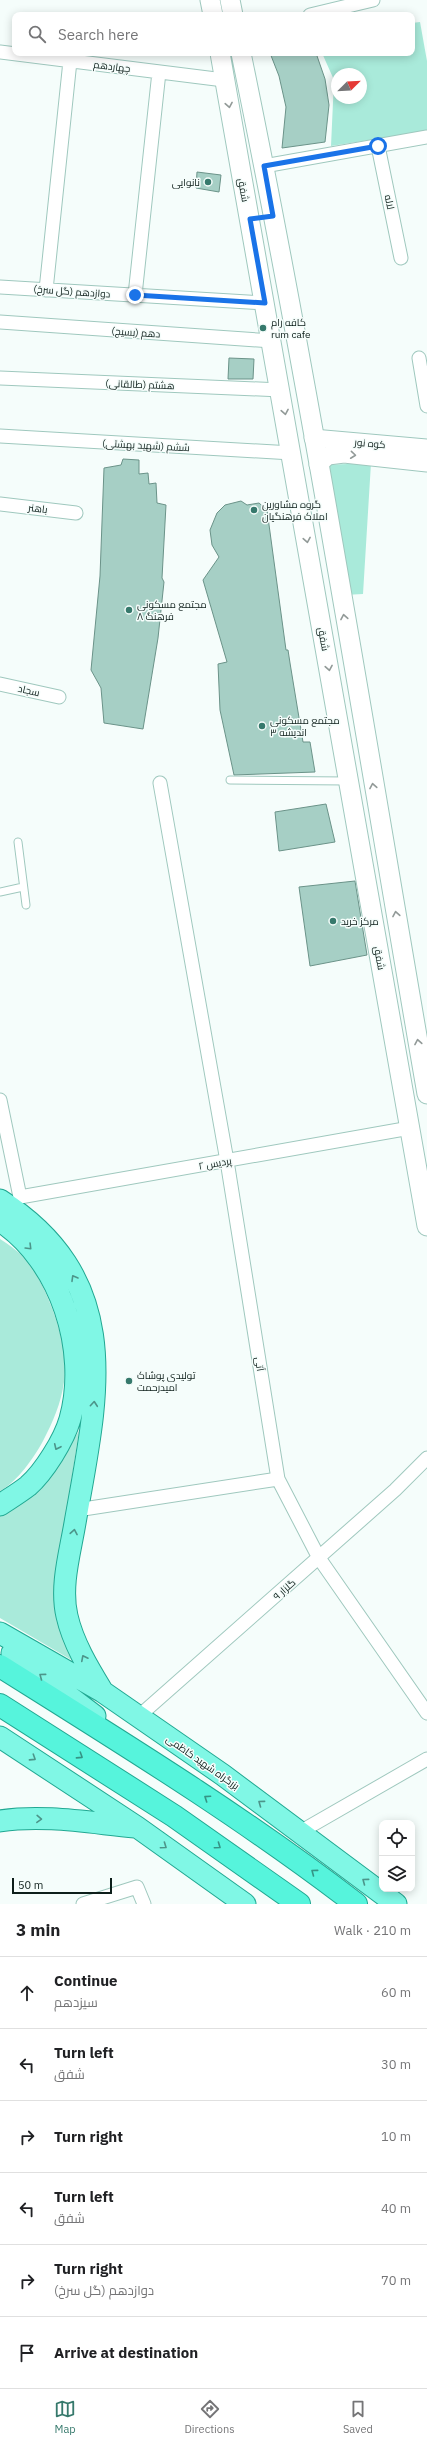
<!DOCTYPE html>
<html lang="en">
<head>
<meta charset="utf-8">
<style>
  body { margin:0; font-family:"IBM Plex Sans",Cairo,sans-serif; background:#f6f6f6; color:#202124 }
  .controls { position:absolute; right:12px; bottom:12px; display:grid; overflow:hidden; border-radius:8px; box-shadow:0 2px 10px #0003 }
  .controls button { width:36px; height:36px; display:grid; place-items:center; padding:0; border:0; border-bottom:1px solid #e0e0e0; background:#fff; color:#202124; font:20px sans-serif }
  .compass { position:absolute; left:331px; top:68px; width:36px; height:36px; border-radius:50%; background:#fff; box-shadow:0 2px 10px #0003; rotate:66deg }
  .scale { position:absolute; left:12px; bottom:10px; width:100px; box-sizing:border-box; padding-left:4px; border:2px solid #0d1e1a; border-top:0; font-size:11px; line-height:14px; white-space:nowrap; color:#0d1e1a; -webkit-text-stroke:3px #f5fdfb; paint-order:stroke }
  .stop { position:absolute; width:12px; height:12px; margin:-9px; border:3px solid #1a73e8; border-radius:50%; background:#fff }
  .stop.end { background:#1a73e8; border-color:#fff; box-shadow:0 1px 4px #0008 }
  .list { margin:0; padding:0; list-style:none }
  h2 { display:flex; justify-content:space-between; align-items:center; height:52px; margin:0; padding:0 16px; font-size:17px }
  h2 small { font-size:13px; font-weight:400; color:#757577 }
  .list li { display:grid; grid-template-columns:26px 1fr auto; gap:12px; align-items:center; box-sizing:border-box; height:72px; padding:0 16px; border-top:1px solid #e0e0e0 }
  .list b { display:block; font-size:15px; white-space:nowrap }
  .list p { margin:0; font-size:13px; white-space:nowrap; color:#757577 }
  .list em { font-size:13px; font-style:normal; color:#757577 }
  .icon { flex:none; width:22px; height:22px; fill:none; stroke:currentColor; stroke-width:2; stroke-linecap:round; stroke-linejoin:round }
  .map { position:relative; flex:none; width:427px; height:1904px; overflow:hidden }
  .search { position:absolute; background:#fff; box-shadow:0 2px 10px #0003; left:12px; right:12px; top:12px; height:44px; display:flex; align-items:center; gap:10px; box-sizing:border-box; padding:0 14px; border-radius:8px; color:#757577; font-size:15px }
  .sheet { height:484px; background:#fff }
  nav { display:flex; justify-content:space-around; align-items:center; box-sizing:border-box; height:56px; border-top:1px solid #e0e0e0; background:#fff; font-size:11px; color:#757577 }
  nav a { display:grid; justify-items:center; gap:2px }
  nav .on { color:#36796c }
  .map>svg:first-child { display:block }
</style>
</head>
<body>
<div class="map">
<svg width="427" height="1904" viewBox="0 0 427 1904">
  <rect width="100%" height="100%" fill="#f5fdfb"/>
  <path fill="#a9eada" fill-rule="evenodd" d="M420,22L427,61V131L331,146L334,80L322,53H412V23ZM337,74H361V98H337Z
    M371,463L363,594L344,595L323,465Z
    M0,1239C10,1245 23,1255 30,1264C49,1293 70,1346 64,1382C61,1403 53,1422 43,1441C33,1459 18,1481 0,1491Z
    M79,1431L56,1579L75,1662L0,1618V1516L28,1498L61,1458Z"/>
  <path fill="#a6cfc5" stroke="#6b9389" d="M270,53H316L325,79L329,105L325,142L282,148L286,107L279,76Z
    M197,172L221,175L219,192L196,188Z
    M229,358L254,359L253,379H228Z
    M123,459L139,460V474L148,473L149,484L156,483L157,503L166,505L162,578L164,582L158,638L143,729L104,723L101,688L91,670L100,576L104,468L121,465Z
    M241,501L247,505L259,503L267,510L286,650H288L290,663L303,742H310L315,772L234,775L220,710L218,664L227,662L203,580L219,557L212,545L210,530L217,513L225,505Z
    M326,804L335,842L279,851L275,812Z
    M355,881L367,955L310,966L299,887Z"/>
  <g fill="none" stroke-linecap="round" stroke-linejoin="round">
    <g stroke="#9fc8be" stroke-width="9">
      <path id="service" d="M230,780L347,781
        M18,842L26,905
        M0,892L23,887"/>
    </g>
    <g stroke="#9fc8be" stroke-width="15">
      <path id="minor" d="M310,15L373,0
        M0,52L224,80
        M378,146L401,258
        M264,166L427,137
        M0,287L265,303
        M46,290L70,61
        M135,295L159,72
        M0,322L272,341
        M419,358L427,406
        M0,378L281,390
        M0,436L292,453
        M0,504L76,513
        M0,684L59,697
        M160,783L227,1161L278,1479L319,1558L427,1713
        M0,1100L20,1197L410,1128
        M77,1510L278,1479
        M138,1717L395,1490L427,1458
        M300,1832L427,1759
        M83,1904L137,1887L144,1904"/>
    </g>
    <g stroke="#9fc8be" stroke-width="19">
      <path id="tertiary" d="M313,438L427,448
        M318,465L328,456L344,454L427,463"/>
    </g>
    <g stroke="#9fc8be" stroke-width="21">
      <path id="secondary" d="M210,0L213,15
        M230,0L233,15
        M220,53L427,1226
        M241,53C312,398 367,747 427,1094"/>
    </g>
    <g stroke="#21a892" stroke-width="23">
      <path id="primary" d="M0,1200C128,1282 97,1398 75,1523C70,1553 60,1586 67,1616C73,1643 89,1669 103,1692
        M0,1221C61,1261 89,1351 70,1419C64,1440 44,1472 28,1486C19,1493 9,1499 0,1505
        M0,1633L103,1692L223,1775L396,1904
        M12,1653L95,1716
        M0,1737L137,1827L245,1904
        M0,1821C44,1814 91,1823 135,1827"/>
    </g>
    <g stroke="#21a892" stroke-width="24">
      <path id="trunk" d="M0,1666C121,1742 243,1817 356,1904
        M0,1705L174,1816L299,1904"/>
    </g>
    <use href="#service" stroke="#fff" stroke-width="7"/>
    <use href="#minor" stroke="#fff" stroke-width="13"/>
    <use href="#tertiary" stroke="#fff" stroke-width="17"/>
    <use href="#secondary" stroke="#fff" stroke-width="19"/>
    <use href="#primary" stroke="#80f7e5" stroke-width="21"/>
    <use href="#trunk" stroke="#56f4dc" stroke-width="22"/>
  </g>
  <defs><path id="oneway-chevron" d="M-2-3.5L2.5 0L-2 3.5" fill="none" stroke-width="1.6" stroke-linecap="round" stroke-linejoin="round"/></defs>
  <g stroke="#929a98">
    <use href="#oneway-chevron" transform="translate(229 105) rotate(80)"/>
    <use href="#oneway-chevron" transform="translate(285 412) rotate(80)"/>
    <use href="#oneway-chevron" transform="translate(353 455) rotate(6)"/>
    <use href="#oneway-chevron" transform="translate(307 540) rotate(80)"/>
    <use href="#oneway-chevron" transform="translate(344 617) rotate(-100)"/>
    <use href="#oneway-chevron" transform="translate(329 668) rotate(80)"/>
    <use href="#oneway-chevron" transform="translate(373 786) rotate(-100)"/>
    <use href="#oneway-chevron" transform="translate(396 914) rotate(-100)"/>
    <use href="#oneway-chevron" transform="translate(418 1042) rotate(-100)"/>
  </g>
  <g stroke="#4c958a">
    <use href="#oneway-chevron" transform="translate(29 1247) rotate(45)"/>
    <use href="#oneway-chevron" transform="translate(74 1278) rotate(-120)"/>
    <use href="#oneway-chevron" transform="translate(94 1404) rotate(-85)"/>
    <use href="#oneway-chevron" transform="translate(57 1447) rotate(115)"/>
    <use href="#oneway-chevron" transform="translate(74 1532) rotate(-80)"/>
    <use href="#oneway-chevron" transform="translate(84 1658) rotate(-117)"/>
    <use href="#oneway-chevron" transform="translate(42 1676) rotate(-143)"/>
    <use href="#oneway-chevron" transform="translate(33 1758) rotate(33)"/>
    <use href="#oneway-chevron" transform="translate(261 1803) rotate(-144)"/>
    <use href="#oneway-chevron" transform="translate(39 1819) rotate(2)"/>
    <use href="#oneway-chevron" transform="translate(164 1846) rotate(35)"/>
    <use href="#oneway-chevron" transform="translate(365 1881) rotate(-143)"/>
  </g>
  <g stroke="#359485">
    <use href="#oneway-chevron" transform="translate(80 1756) rotate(33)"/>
    <use href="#oneway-chevron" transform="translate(207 1798) rotate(-146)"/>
    <use href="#oneway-chevron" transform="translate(218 1846) rotate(35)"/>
    <use href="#oneway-chevron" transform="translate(314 1872) rotate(-143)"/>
  </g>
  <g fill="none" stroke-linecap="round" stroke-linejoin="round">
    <path stroke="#1a73e8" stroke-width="5" d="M135,295L265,303L250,219L273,216L264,166L378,146"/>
  </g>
  <g fill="#36796c" stroke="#f5fdfb" stroke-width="1.5">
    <circle cx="208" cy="182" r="4"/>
    <circle cx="263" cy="328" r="4"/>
    <circle cx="254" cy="510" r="4"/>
    <circle cx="129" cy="610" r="4"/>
    <circle cx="262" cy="726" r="4"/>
    <circle cx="333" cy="921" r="4"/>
    <circle cx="129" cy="1381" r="4"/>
  </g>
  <g text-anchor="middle" stroke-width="3" stroke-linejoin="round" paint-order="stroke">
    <g font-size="10" fill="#0d1e1a" stroke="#f5fdfb">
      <text transform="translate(112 66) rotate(7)" y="4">چهاردهم</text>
      <text transform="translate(244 190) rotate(80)" y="4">شفق</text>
      <text transform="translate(390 202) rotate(78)" y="4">لاله</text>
      <text transform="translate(72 291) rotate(4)" y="4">دوازدهم (گل سرخ)</text>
      <text transform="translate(136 332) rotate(4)" y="4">دهم (بسیج)</text>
      <text transform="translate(140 384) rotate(2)" y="4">هشتم (طالقانی)</text>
      <text transform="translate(370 443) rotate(5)" y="4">کوه نور</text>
      <text transform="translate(146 445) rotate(3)" y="4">ششم (شهید بهشتی)</text>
      <text transform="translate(38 508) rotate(7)" y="4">باهنر</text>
      <text transform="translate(324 639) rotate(80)" y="4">شفق</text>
      <text transform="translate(29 690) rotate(13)" y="4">سجاد</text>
      <text transform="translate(380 958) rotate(80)" y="4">شفق</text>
      <text transform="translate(215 1163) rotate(-10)" y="4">پردیس ۲</text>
      <text transform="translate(260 1364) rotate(81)" y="4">آتی</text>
      <text transform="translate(284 1589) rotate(-41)" y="4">گلزار ۹</text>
      <text transform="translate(203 1762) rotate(35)" y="4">بزرگراه شهید کاظمی</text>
    </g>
    <g font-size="10" fill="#0d1e1a" stroke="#f5fdfb" text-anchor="start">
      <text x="200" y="186" text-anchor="end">نانوایی</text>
      <text x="271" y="326">کافه رام<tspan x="271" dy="12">rum cafe</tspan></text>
      <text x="262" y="508">گروه مشاورین<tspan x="262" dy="12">املاک فرهنگیان</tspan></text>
      <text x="137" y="608">مجتمع مسکونی<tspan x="137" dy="12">فرهنگ ۸</tspan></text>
      <text x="270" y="724">مجتمع مسکونی<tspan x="270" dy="12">اندیشه ۳</tspan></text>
      <text x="341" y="925">مرکز خرید</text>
      <text x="137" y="1379">تولیدی پوشاک<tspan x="137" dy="12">امیدرحمت</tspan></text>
    </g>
  </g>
</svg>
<div class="controls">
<button><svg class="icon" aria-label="locate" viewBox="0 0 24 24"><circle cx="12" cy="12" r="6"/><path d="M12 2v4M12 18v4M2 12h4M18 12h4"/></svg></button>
<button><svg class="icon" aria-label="layers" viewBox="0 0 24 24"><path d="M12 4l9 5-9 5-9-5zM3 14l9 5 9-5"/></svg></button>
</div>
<svg class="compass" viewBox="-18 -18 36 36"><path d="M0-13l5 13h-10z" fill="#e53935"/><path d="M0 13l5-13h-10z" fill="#757577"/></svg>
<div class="scale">50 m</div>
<div class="stop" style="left:378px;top:146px"></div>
<div class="stop end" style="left:135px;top:295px"></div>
<div class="search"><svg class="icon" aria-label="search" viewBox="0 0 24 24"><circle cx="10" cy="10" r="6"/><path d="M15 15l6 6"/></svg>Search here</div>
</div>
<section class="sheet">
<h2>3 min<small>Walk · 210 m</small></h2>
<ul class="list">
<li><svg class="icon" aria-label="ahead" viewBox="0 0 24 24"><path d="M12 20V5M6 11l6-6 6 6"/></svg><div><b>Continue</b><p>سیزدهم</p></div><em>60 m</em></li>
<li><svg class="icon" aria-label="left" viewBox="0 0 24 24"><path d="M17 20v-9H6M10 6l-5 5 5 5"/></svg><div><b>Turn left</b><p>شفق</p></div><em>30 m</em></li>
<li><svg class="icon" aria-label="right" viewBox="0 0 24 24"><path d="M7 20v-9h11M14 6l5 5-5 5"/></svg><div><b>Turn right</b></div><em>10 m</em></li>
<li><svg class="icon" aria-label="left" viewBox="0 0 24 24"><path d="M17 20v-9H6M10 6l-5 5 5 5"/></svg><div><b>Turn left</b><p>شفق</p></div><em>40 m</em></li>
<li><svg class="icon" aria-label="right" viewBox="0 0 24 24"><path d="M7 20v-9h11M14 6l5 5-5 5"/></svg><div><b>Turn right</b><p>دوازدهم (گل سرخ)</p></div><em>70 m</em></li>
<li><svg class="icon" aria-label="arrive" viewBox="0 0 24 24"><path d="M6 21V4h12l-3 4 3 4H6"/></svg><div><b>Arrive at destination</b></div></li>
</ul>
</section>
<nav>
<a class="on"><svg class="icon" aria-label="map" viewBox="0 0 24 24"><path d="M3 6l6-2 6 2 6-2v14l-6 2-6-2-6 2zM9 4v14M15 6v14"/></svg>Map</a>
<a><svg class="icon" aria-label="directions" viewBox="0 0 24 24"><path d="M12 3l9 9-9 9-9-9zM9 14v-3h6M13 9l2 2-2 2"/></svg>Directions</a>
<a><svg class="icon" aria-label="saved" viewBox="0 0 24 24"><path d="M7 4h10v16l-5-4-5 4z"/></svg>Saved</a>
</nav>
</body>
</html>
